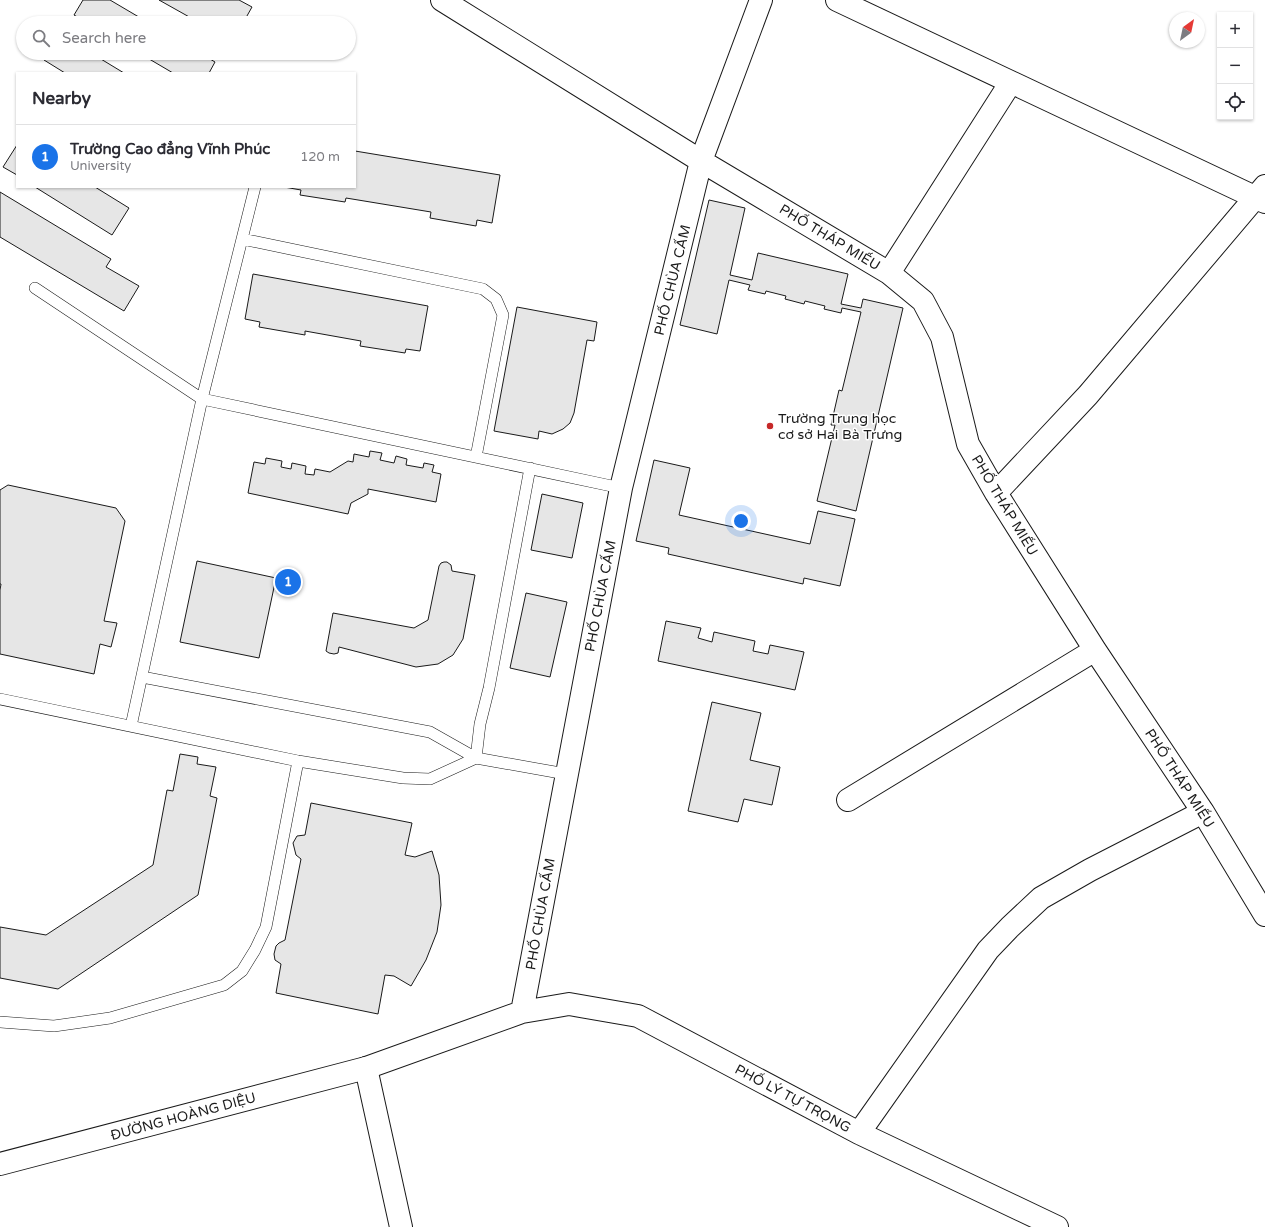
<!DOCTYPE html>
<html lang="en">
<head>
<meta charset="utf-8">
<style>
  body { margin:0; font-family:"Varela Round",sans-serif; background:#f7f7f7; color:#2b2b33 }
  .controls { position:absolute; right:12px; top:12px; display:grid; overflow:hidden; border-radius:0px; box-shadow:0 1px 3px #0004 }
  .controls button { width:36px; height:36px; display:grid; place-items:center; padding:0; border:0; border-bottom:1px solid #e1e1e2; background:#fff; color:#2b2b33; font:20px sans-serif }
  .compass { position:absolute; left:1169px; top:12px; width:36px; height:36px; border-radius:50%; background:#fff; box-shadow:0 1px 3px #0004; rotate:33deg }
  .you { position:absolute; left:741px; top:521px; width:14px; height:14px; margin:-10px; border:3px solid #fff; border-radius:50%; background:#1a73e8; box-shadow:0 0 0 6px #1a73e833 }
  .badge { display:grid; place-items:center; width:26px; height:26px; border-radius:50%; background:#1a73e8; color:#fff; font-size:13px; font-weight:700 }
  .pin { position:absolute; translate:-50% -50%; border:2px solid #fff; box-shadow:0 1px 4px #0006 }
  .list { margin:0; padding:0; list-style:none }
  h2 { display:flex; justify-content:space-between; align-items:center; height:52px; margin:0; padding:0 16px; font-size:17px }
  h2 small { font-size:13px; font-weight:400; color:#7c7c81 }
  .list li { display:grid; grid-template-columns:26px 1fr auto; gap:12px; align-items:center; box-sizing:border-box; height:64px; padding:0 16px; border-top:1px solid #e1e1e2 }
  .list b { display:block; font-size:15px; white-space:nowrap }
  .list p { margin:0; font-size:13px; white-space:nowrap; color:#7c7c81 }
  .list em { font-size:13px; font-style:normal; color:#7c7c81 }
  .icon { flex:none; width:22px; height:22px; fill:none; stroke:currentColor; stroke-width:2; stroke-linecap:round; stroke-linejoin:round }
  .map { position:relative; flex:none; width:1265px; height:1227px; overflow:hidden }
  .search { position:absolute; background:#fff; box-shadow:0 1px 3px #0004; left:16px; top:16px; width:340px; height:44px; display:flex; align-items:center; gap:10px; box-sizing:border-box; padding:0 14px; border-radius:22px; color:#7c7c81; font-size:15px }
  .panel { position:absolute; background:#fff; box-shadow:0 1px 3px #0004; left:16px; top:72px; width:340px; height:116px; border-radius:0px }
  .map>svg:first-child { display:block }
</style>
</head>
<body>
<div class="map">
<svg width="1265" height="1227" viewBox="0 0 1265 1227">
  <rect width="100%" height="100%" fill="#fff"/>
  <path fill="#e6e6e6" stroke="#1a1a1a" d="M83,0H110L149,23H88L74,15Z
    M159,0H239L252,7L243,23H200Z
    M48,53H91L124,73H65L44,60Z
    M139,53H200L215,62L209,73H173Z
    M17,145V175L3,167Z
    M355,151L500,175L492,223L477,220L476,226L430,218L431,212L346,198L345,202L300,195L301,190L284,187H355Z
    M35,187H95L129,208L112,235Z
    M0,192L111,259L106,267L139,286L124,311L0,237Z
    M709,200L745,208L730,275L752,280L758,253L848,274L841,304L861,308L863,299L903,308L856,511L817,501L835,425H831L839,390L842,391L861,312L842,308L841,313L824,309L825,306L805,301L804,304L785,299L786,296L766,291L765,294L748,290L750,285L729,280L717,334L680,325Z
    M253,274L428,306L420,351L406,349L405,353L360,346L361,341L305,331V335L259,327L260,322L245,319Z
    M517,307L597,322L594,341L587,340L574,413L570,423L563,429L552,434L539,431L538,439L494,431Z
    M370,451L382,453L380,460L394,463L396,456L407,459L406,465L423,468L424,463L434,465L432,472L441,474L436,502L368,489V494L351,503L348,514L248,493L254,462L265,464L266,458L282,461L281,467L291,469L292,463L306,466L305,474L314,475L315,469L330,472L348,461L353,462L354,454L369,457Z
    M654,460L690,468L679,515L810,544L818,511L855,519L840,586L804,578L803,584L668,554L669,548L636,541Z
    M8,485L116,508L125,521L104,621L117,623L111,647L100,644L94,674L0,654V590L1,584H0V490Z
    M542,494L583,503L572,558L531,550Z
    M197,561L276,578L259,658L180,642Z
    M444,562H447L451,565L452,571L475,575L463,639L453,655L438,664L416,667L339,647L338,653L334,654L329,653L326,651L333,613L414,628L428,620L439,566L441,563Z
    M526,593L567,602L550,677L510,668Z
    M666,621L701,628L698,638L712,642L714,632L755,641L753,651L768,654L770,645L804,652L795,690L658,661Z
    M712,702L761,713L750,760L780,767L772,805L744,799L738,822L688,811Z
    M180,754L198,757L197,764L216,767L210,796L217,798L198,895L58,989L0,978V927L46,935L153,865L167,790L173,791Z
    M311,803L412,823L405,855L415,857L432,851L439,875L441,905L437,932L426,960L411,986L394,976L385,975L378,1014L276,993L281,964L275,960L274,954L276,946L279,943L285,940L301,859L296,855L293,843L297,836L305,835Z"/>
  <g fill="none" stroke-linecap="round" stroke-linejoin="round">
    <g stroke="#1a1a1a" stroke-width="12">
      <path id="service" d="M242,239L483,289L496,299L503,315L476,457
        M35,288L202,399L621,488
        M142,677L430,732L476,758L566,774
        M0,699L298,761L403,778L430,779L476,758L480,724L489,688L530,468
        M131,726L202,399L255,187
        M0,1022L54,1026L110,1018L224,985L242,971L255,950L266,927L298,761"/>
    </g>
    <g stroke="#1a1a1a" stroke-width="24">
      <path id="minor" d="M442,0L701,161L889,273L923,301L942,337L968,444L996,493L1095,650L1203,812L1265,915
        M837,0L1265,202
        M889,273L1011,82
        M996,493L1088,395L1265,186
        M848,800L1095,650
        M522,1012L621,488L701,161L761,0
        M859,1133L988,950L1010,927L1041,898L1090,870L1203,812
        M0,1164L366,1068L522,1012L569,1004L638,1016L859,1133L1057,1227"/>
    </g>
    <g stroke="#1a1a1a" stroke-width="24">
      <path id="tertiary" d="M366,1068L401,1227"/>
    </g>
    <use href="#service" stroke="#fff" stroke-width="11"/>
    <use href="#minor" stroke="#fff" stroke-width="22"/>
    <use href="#tertiary" stroke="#fff" stroke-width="22"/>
  </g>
  <circle fill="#c62828" stroke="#fff" stroke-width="1.5" cx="770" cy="426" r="4"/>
  <g text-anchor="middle" stroke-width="3" stroke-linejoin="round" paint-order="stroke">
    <g font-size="14" fill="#1a1a1a" stroke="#fff">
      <text transform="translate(830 237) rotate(31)" y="5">PHỐ THÁP MIẾU</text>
      <text transform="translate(672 280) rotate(-76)" y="5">PHỐ CHÙA CẤM</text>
      <text transform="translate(1005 505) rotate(59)" y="5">PHỐ THÁP MIẾU</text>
      <text transform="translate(600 596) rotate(-79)" y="5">PHỐ CHÙA CẤM</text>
      <text transform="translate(1180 778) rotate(57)" y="5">PHỐ THÁP MIẾU</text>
      <text transform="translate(540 914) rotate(-80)" y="5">PHỐ CHÙA CẤM</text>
      <text transform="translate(793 1098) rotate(28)" y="5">PHỐ LÝ TỰ TRỌNG</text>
      <text transform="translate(183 1116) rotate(-15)" y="5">ĐƯỜNG HOÀNG DIỆU</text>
    </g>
    <g font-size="14" fill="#1a1a1a" stroke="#fff" text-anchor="start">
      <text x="778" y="423">Trường Trung học<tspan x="778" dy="16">cơ sở Hai Bà Trưng</tspan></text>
    </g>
  </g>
</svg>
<div class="controls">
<button>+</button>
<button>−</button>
<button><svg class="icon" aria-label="locate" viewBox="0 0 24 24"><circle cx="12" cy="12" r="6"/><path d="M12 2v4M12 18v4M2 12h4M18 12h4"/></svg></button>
</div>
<svg class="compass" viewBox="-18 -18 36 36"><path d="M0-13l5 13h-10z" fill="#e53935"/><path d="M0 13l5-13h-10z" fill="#7c7c81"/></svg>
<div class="you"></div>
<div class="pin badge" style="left:288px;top:582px">1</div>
<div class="search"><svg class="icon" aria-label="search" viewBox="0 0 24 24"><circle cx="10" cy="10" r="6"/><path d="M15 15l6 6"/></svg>Search here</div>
<section class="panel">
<h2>Nearby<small></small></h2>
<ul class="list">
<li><span class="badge">1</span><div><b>Trường Cao đẳng Vĩnh Phúc</b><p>University</p></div><em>120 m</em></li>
</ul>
</section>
</div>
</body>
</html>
